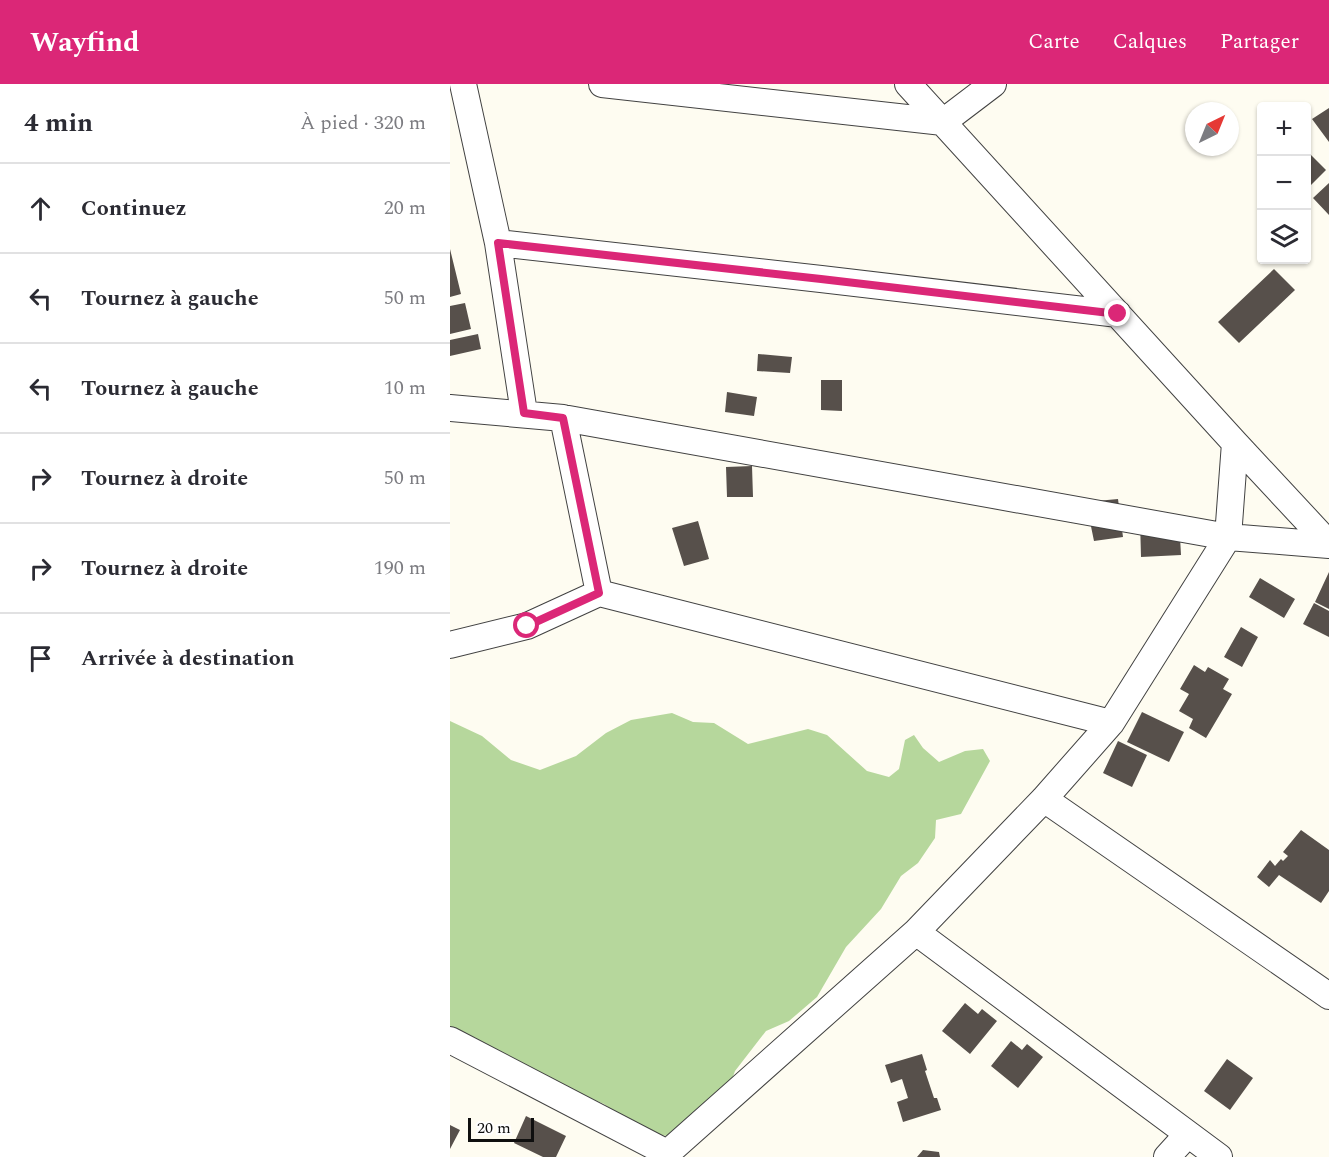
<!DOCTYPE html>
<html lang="fr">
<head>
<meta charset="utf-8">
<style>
  body { margin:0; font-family:Spectral,serif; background:#f2f2f3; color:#2b2b33 }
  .controls { position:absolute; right:18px; top:18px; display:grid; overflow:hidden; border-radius:6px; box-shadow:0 2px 4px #0004 }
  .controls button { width:54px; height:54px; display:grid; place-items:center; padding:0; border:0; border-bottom:2px solid #e1e1e2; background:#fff; color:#2b2b33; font:30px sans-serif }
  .compass { position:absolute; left:735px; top:18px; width:54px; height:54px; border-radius:50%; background:#fff; box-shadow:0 2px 4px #0004; rotate:43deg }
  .scale { position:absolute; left:18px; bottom:15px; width:66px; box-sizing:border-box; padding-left:6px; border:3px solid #0f0f0f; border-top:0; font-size:16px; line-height:21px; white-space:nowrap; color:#0f0f0f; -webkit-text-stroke:4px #fff; paint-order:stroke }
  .stop { position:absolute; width:18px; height:18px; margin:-14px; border:4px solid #db2777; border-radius:50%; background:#fff }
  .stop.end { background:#db2777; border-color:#fff; box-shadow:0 2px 6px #0008 }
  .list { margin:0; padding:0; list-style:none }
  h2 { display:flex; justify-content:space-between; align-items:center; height:78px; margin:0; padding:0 24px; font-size:26px }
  h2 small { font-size:20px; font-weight:400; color:#7c7c81 }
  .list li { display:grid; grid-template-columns:39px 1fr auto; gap:18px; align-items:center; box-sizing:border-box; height:90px; padding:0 24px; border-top:2px solid #e1e1e2 }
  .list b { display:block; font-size:22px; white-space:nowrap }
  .list em { font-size:20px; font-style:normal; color:#7c7c81 }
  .icon { flex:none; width:33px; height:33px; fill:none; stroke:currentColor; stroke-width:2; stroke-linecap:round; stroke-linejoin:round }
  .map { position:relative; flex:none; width:879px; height:1073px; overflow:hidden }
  header { display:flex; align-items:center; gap:36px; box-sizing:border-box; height:84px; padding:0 30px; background:#db2777; color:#fff }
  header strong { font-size:28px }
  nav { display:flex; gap:33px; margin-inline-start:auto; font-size:21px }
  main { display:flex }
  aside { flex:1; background:#fff }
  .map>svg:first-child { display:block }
</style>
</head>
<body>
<header>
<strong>Wayfind</strong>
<nav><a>Carte</a><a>Calques</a><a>Partager</a></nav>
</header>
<main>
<aside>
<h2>4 min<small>À pied · 320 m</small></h2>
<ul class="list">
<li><svg class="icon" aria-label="ahead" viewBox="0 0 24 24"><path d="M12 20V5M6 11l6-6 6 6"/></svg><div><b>Continuez</b></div><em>20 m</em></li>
<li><svg class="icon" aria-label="left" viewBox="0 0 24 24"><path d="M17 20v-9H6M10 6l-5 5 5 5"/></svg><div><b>Tournez à gauche</b></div><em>50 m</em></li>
<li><svg class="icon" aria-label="left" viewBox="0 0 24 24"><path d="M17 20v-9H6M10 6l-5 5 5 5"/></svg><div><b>Tournez à gauche</b></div><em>10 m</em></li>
<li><svg class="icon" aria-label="right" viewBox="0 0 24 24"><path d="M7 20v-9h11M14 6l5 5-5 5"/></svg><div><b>Tournez à droite</b></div><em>50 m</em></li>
<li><svg class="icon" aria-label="right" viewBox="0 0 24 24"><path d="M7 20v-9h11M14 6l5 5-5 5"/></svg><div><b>Tournez à droite</b></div><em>190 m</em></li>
<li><svg class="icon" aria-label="arrive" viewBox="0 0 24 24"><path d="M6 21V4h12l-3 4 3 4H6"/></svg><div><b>Arrivée à destination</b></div></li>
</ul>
</aside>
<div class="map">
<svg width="879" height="1073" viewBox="0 0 879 1073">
  <rect width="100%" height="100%" fill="#fefcf1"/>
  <path fill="#b6d79c" d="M222,629L243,638L264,639L298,660L358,645L377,651L417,687L439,693L449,685L455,656L464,651L473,664L489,678L515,667L533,665L540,677L511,730L486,736L485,754L468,779L451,792L431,825L396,863L367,913L339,937L316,947L285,987L276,1012L236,1052H217L193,1048L154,1020L49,977L26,954L0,944V637L32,652L61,676L90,686L126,672L156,649L181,636Z"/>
  <path fill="#57504b" d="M879,24V58L862,35Z
    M856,66L876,86L856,106Z
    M879,99V131L863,114Z
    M0,165L11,210L0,213Z
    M824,185L845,206L789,259L768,238Z
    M15,219L21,245L0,250V222Z
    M28,250L31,265L0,272V256Z
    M308,270L342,273L340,289L307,287Z
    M371,296H392V327L371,326Z
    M277,308L307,313L304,332L275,328Z
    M302,382L303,413H277L276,383Z
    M668,415L673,453L644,457L636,418Z
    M729,435L731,471L691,473L690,436Z
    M248,437L259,475L234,482L222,444Z
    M879,488V525L865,518Z
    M810,494L845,515L834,534L799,513Z
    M864,519L879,527V553L853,540Z
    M791,543L808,553L792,583L774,573Z
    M744,581L755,588L758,583L779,595L773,605L782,610L756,654L739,644L743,635L729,627L739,610L730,605Z
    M692,628L734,648L719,678L677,658Z
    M668,657L697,671L682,703L653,689Z
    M851,746L879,766V807L871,819L829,791L819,803L807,793L820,776L825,782L831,775L833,777L838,772L833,768Z
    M515,919L528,930L532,925L547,937L520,970L492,947Z
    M561,957L572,966L577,960L593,973L568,1004L541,982Z
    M472,970L477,986L475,987L484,1014H487L491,1026L453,1038L447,1018L458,1014L452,995L441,999L435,981Z
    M777,975L803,994L780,1026L754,1007Z
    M76,1032L116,1052L106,1073H93L64,1059Z
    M0,1041L10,1046L0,1065Z
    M473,1066L489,1068L490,1073H467Z"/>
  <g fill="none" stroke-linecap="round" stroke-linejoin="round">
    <g stroke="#424242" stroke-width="28">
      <path id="minor" d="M13,0L48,159L74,329
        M152,0L493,38L543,0
        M458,0L785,359L879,460
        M48,159L371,195L668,230
        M0,324L113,334L778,453L879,461
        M113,334L149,509
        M0,561L77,542L149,509L661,639
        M594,715L879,912
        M466,848L769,1073
        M0,956L217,1069
        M213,1073L466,848L594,715L661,639L778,453L785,359
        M717,1073L737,1051"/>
    </g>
    <use href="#minor" stroke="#fff" stroke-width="26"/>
  </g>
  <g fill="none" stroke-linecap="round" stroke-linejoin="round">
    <path stroke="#db2777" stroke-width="8" d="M77,542L149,509L113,334L74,329L48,159L371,195L668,230"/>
  </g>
</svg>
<div class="controls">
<button>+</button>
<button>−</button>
<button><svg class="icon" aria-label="layers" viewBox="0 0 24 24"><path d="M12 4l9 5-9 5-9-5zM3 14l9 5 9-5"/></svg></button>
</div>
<svg class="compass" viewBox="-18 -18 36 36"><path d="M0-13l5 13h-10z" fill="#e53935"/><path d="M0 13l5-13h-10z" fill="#7c7c81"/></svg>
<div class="scale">20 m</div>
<div class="stop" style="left:77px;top:542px"></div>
<div class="stop end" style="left:668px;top:230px"></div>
</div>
</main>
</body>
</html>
